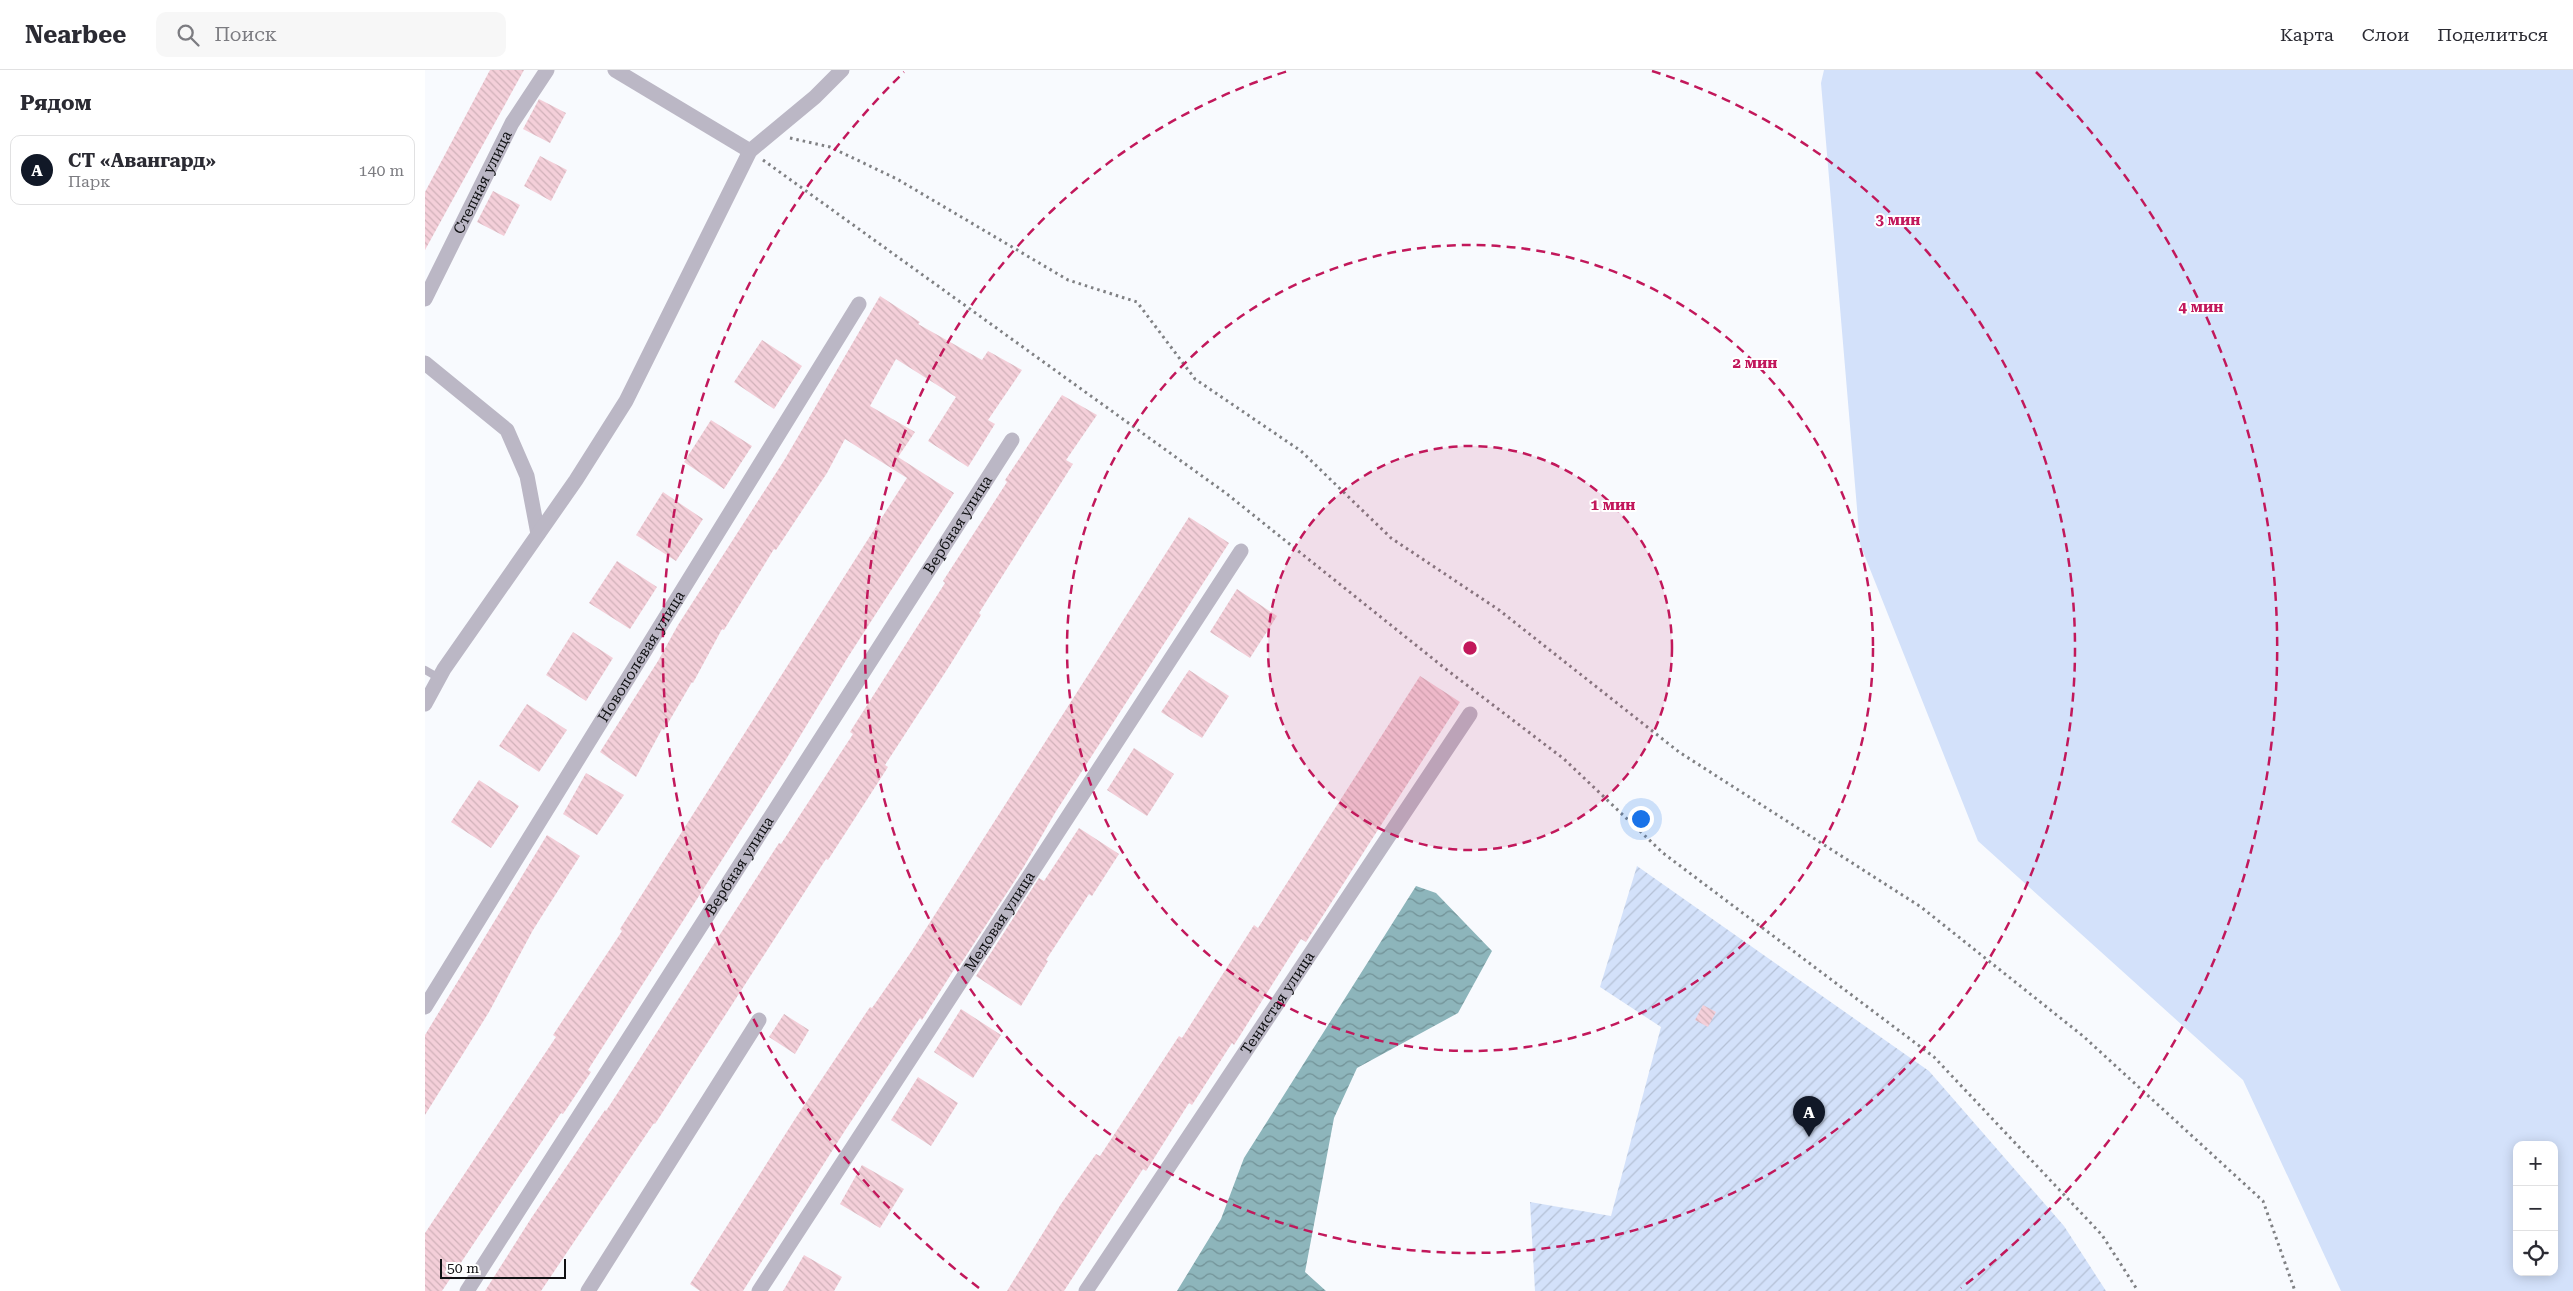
<!DOCTYPE html>
<html lang="ru">
<head>
<meta charset="utf-8">
<style>
  body { margin:0; font-family:"Roboto Serif",serif; background:#f7f7f7; color:#2b2b33 }
  .controls { position:absolute; right:15px; bottom:15px; display:grid; overflow:hidden; border-radius:10px; box-shadow:0 2px 12px #0003 }
  .controls button { width:45px; height:45px; display:grid; place-items:center; padding:0; border:0; border-bottom:1px solid #e1e1e2; background:#fff; color:#2b2b33; font:25px sans-serif }
  .scale { position:absolute; left:15px; bottom:12px; width:126px; box-sizing:border-box; padding-left:5px; border:2px solid #101113; border-top:0; font-size:14px; line-height:18px; white-space:nowrap; color:#101113; -webkit-text-stroke:4px #fff; paint-order:stroke }
  .you { position:absolute; left:1215px; top:748px; width:18px; height:18px; margin:-12px; border:4px solid #fff; border-radius:50%; background:#1a73e8; box-shadow:0 0 0 8px #1a73e833 }
  .badge { display:grid; place-items:center; width:32px; height:32px; border-radius:50%; background:#111827; color:#fff; font-size:16px; font-weight:700 }
  .pin { position:absolute; translate:-50% -41px; filter:drop-shadow(0 1px 2px #0008) }
  .pin::after { content:''; position:absolute; top:26px; width:18px; height:15px; background:inherit; clip-path:polygon(0 0,100% 0,50% 100%) }
  .list { margin:0; padding:0; list-style:none }
  h2 { display:flex; justify-content:space-between; align-items:center; height:65px; margin:0; padding:0 20px; font-size:21px }
  h2 small { font-size:16px; font-weight:400; color:#7c7c81 }
  .list li { display:grid; grid-template-columns:32px 1fr auto; gap:15px; align-items:center; box-sizing:border-box; height:70px; margin:0 10px 10px; padding:0 10px; border:1px solid #e1e1e2; border-radius:10px }
  .list b { display:block; font-size:19px; white-space:nowrap }
  .list p { margin:0; font-size:16px; white-space:nowrap; color:#7c7c81 }
  .list em { font-size:16px; font-style:normal; color:#7c7c81 }
  .icon { flex:none; width:28px; height:28px; fill:none; stroke:currentColor; stroke-width:2; stroke-linecap:round; stroke-linejoin:round }
  .map { position:relative; flex:none; width:2148px; height:1221px; overflow:hidden }
  header { display:flex; align-items:center; gap:30px; box-sizing:border-box; height:70px; padding:0 25px; background:#fff; border-bottom:1px solid #e1e1e2 }
  header strong { font-size:24px }
  nav { display:flex; gap:28px; margin-inline-start:auto; font-size:18px }
  .search { width:350px; height:45px; background:#f7f7f7; display:flex; align-items:center; gap:12px; box-sizing:border-box; padding:0 18px; border-radius:10px; color:#7c7c81; font-size:19px }
  main { display:flex }
  aside { flex:1; background:#fff }
  .map>svg:first-child { display:block }
</style>
</head>
<body>
<header>
<strong>Nearbee</strong>
<div class="search"><svg class="icon" aria-label="search" viewBox="0 0 24 24"><circle cx="10" cy="10" r="6"/><path d="M15 15l6 6"/></svg>Поиск</div>
<nav><a>Карта</a><a>Слои</a><a>Поделиться</a></nav>
</header>
<main>
<aside>
<h2>Рядом<small></small></h2>
<ul class="list">
<li><span class="badge">A</span><div><b>СТ «Авангард»</b><p>Парк</p></div><em>140 m</em></li>
</ul>
</aside>
<div class="map">
<svg width="2148" height="1221" viewBox="0 0 2148 1221">
  <defs>
    <pattern id="garden-furrows" width="10" height="10" patternUnits="userSpaceOnUse" patternTransform="scale(1.25)"><rect width="10" height="10" fill="#d3e1fa"/><path d="M-1 1l2-2M0 10L10 0M9 11l2-2" fill="none" stroke="#b4c0d5"/></pattern>
    <pattern id="water-waves" width="16" height="10" patternUnits="userSpaceOnUse" patternTransform="scale(1.25)"><rect width="16" height="10" fill="#8db5bb"/><path d="M0 5q4-4 8 0t8 0" fill="none" stroke="#729297"/></pattern>
    <pattern id="building-back-hatch" width="6" height="6" patternUnits="userSpaceOnUse" patternTransform="scale(1.25)"><rect width="6" height="6" fill="#f4cfd9"/><path d="M-1 5l2 2M0 0l6 6M5-1l2 2" fill="none" stroke="#d0b1b9"/></pattern>
  </defs>
  <rect width="100%" height="100%" fill="#f8fafe"/>
  <path fill="#d3e1fa" fill-rule="evenodd" d="M1399,0H2148V1221H1916L1818,1010L1553,771L1435,474L1396,13ZM2092,1075H2129V1202H2092Z"/>
  <path fill="url(#garden-furrows)" d="M1212,796L1504,1001L1639,1156L1681,1221H1110L1105,1132L1186,1146L1236,957L1175,917Z"/>
  <path fill="url(#water-waves)" d="M991,816L1011,823L1067,881L1033,943L932,998L909,1048L880,1202L901,1221H752L796,1149L819,1088Z"/>
  <path fill="url(#building-back-hatch)" d="M65,0H99L0,180V122Z
    M114,29L141,43L125,73L98,59Z
    M115,86L142,100L126,131L99,116Z
    M68,121L95,135L79,166L52,152Z
    M455,226L495,252L493,254L557,290L563,281L597,300L563,350L570,354L543,397L503,371L531,327L471,289L445,336L490,362L473,387L529,423L423,587L360,691L163,1000L166,1002L138,1044L136,1043L17,1221H0V1163L131,967L128,965L197,861L195,859L482,408L420,369L402,403L351,480L349,479L299,560L297,559L268,613L267,612L239,660L237,659L211,707L175,682L233,591L253,555L360,389Z
    M337,270L377,296L349,339L309,312Z
    M637,325L672,345L641,390L648,394L554,543L556,545L525,595L460,695L463,697L403,790L401,789L230,1054L229,1053L116,1221H60L107,1147L180,1040L181,1041L354,773L356,774L428,664L425,662L520,513L518,511L582,412L580,410Z
    M286,350L327,376L299,419L259,392Z
    M238,422L278,449L251,491L211,465Z
    M764,447L804,473L630,743L598,798L535,895L530,898L497,950L495,948L421,1059L318,1221H275L265,1214L370,1049L445,937L447,938L486,882Z
    M192,491L232,517L205,559L164,533Z
    M812,519L852,546L825,588L785,562Z
    M148,562L188,588L161,631L121,605Z
    M764,600L804,626L777,668L736,642Z
    M995,606L1035,632L881,872L876,869L809,975L807,973L767,1035L764,1033L721,1101L718,1099L639,1221H582L636,1134L671,1084L675,1086L754,966L757,968L829,855L833,858Z
    M102,634L142,660L114,702L74,676Z
    M709,678L749,704L722,746L682,720Z
    M161,703L199,725L172,765L138,744Z
    M54,710L94,736L66,778L26,752Z
    M654,758L694,784L667,826L664,824L621,890L623,891L596,936L551,906L614,808L619,811Z
    M122,765L155,786L108,860L64,942L0,1045V965Z
    M1278,935L1291,942L1283,957L1270,950Z
    M536,939L576,965L548,1008L509,982Z
    M359,944L384,960L370,984L344,967Z
    M493,1007L533,1033L506,1076L466,1050Z
    M437,1095L479,1119L455,1158L415,1134Z
    M379,1185L417,1207L409,1221H358Z"/>
  <g fill="none" stroke-linecap="round" stroke-linejoin="round">
    <path stroke="#808184" stroke-width="3" stroke-dasharray="2.5 4" stroke-linecap="butt" d="M365,68L405,77L472,109L643,210L712,232L770,309L876,381L966,468L1074,540L1254,682L1496,837L1658,966L1838,1131L1870,1221
      M338,90L802,424L1022,600L1139,689L1238,783L1509,987L1677,1165L1713,1221"/>
    <path stroke="#bbb7c5" stroke-width="8" d="M0,600L14,608"/>
    <g stroke="#bbb7c5" stroke-width="15">
      <path d="M190,0L325,81"/>
      <path id="s1" d="M0,229L87,53L122,0"/>
      <path d="M0,293L82,360L102,406L113,464"/>
      <path d="M0,634L19,599L151,410L201,331L325,81L390,27L417,0"/>
      <path id="s2" d="M0,937L434,234"/>
      <path id="s3" d="M42,1221L587,370"/>
      <path d="M163,1221L334,950"/>
      <path id="s4" d="M334,1221L816,481"/>
      <path id="s5" d="M661,1221L1045,644"/>
    </g>
  </g>
  <circle cx="1045" cy="578" r="202" fill="#c2185b" fill-opacity=".12"/>
  <g fill="none" stroke="#c2185b" stroke-width="2.5" stroke-dasharray="9 6">
    <circle cx="1045" cy="578" r="202"/>
    <circle cx="1045" cy="578" r="403"/>
    <path d="M1227 1A605 605 0 1 1 863 1"/>
    <path d="M554 1218A807 807 0 0 1 479 2M1611 2A807 807 0 0 1 1536 1218"/>
  </g>
  <g text-anchor="middle" stroke-width="4" stroke-linejoin="round" paint-order="stroke">
    <g font-size="15" fill="#101113" stroke="#fff">
      <text dy="5" stroke="none"><textPath href="#s1" startOffset="130">Степная улица</textPath></text>
      <text dy="5" stroke="none"><textPath href="#s3" startOffset="910">Вербная улица</textPath></text>
      <text dy="5" stroke="none"><textPath href="#s2" startOffset="412">Новополевая улица</textPath></text>
      <text dy="5" stroke="none"><textPath href="#s3" startOffset="505">Вербная улица</textPath></text>
      <text dy="5" stroke="none"><textPath href="#s4" startOffset="441">Медовая улица</textPath></text>
      <text dy="5" stroke="none"><textPath href="#s5" startOffset="346">Тенистая улица</textPath></text>
    </g>
  </g>
  <circle cx="1045" cy="578" r="8" fill="#c2185b" stroke="#fff" stroke-width="2.5"/>
  <g font-size="15" text-anchor="middle" font-weight="bold" fill="#c2185b" stroke="#fff" stroke-width="4" stroke-linejoin="round" paint-order="stroke">
    <text x="1473" y="155">3 мин</text>
    <text x="1776" y="242">4 мин</text>
    <text x="1330" y="298">2 мин</text>
    <text x="1188" y="440">1 мин</text>
  </g>
</svg>
<div class="controls">
<button>+</button>
<button>−</button>
<button><svg class="icon" aria-label="locate" viewBox="0 0 24 24"><circle cx="12" cy="12" r="6"/><path d="M12 2v4M12 18v4M2 12h4M18 12h4"/></svg></button>
</div>
<div class="scale">50 m</div>
<div class="you"></div>
<div class="pin badge" style="left:1384px;top:1067px">A</div>
</div>
</main>
</body>
</html>
